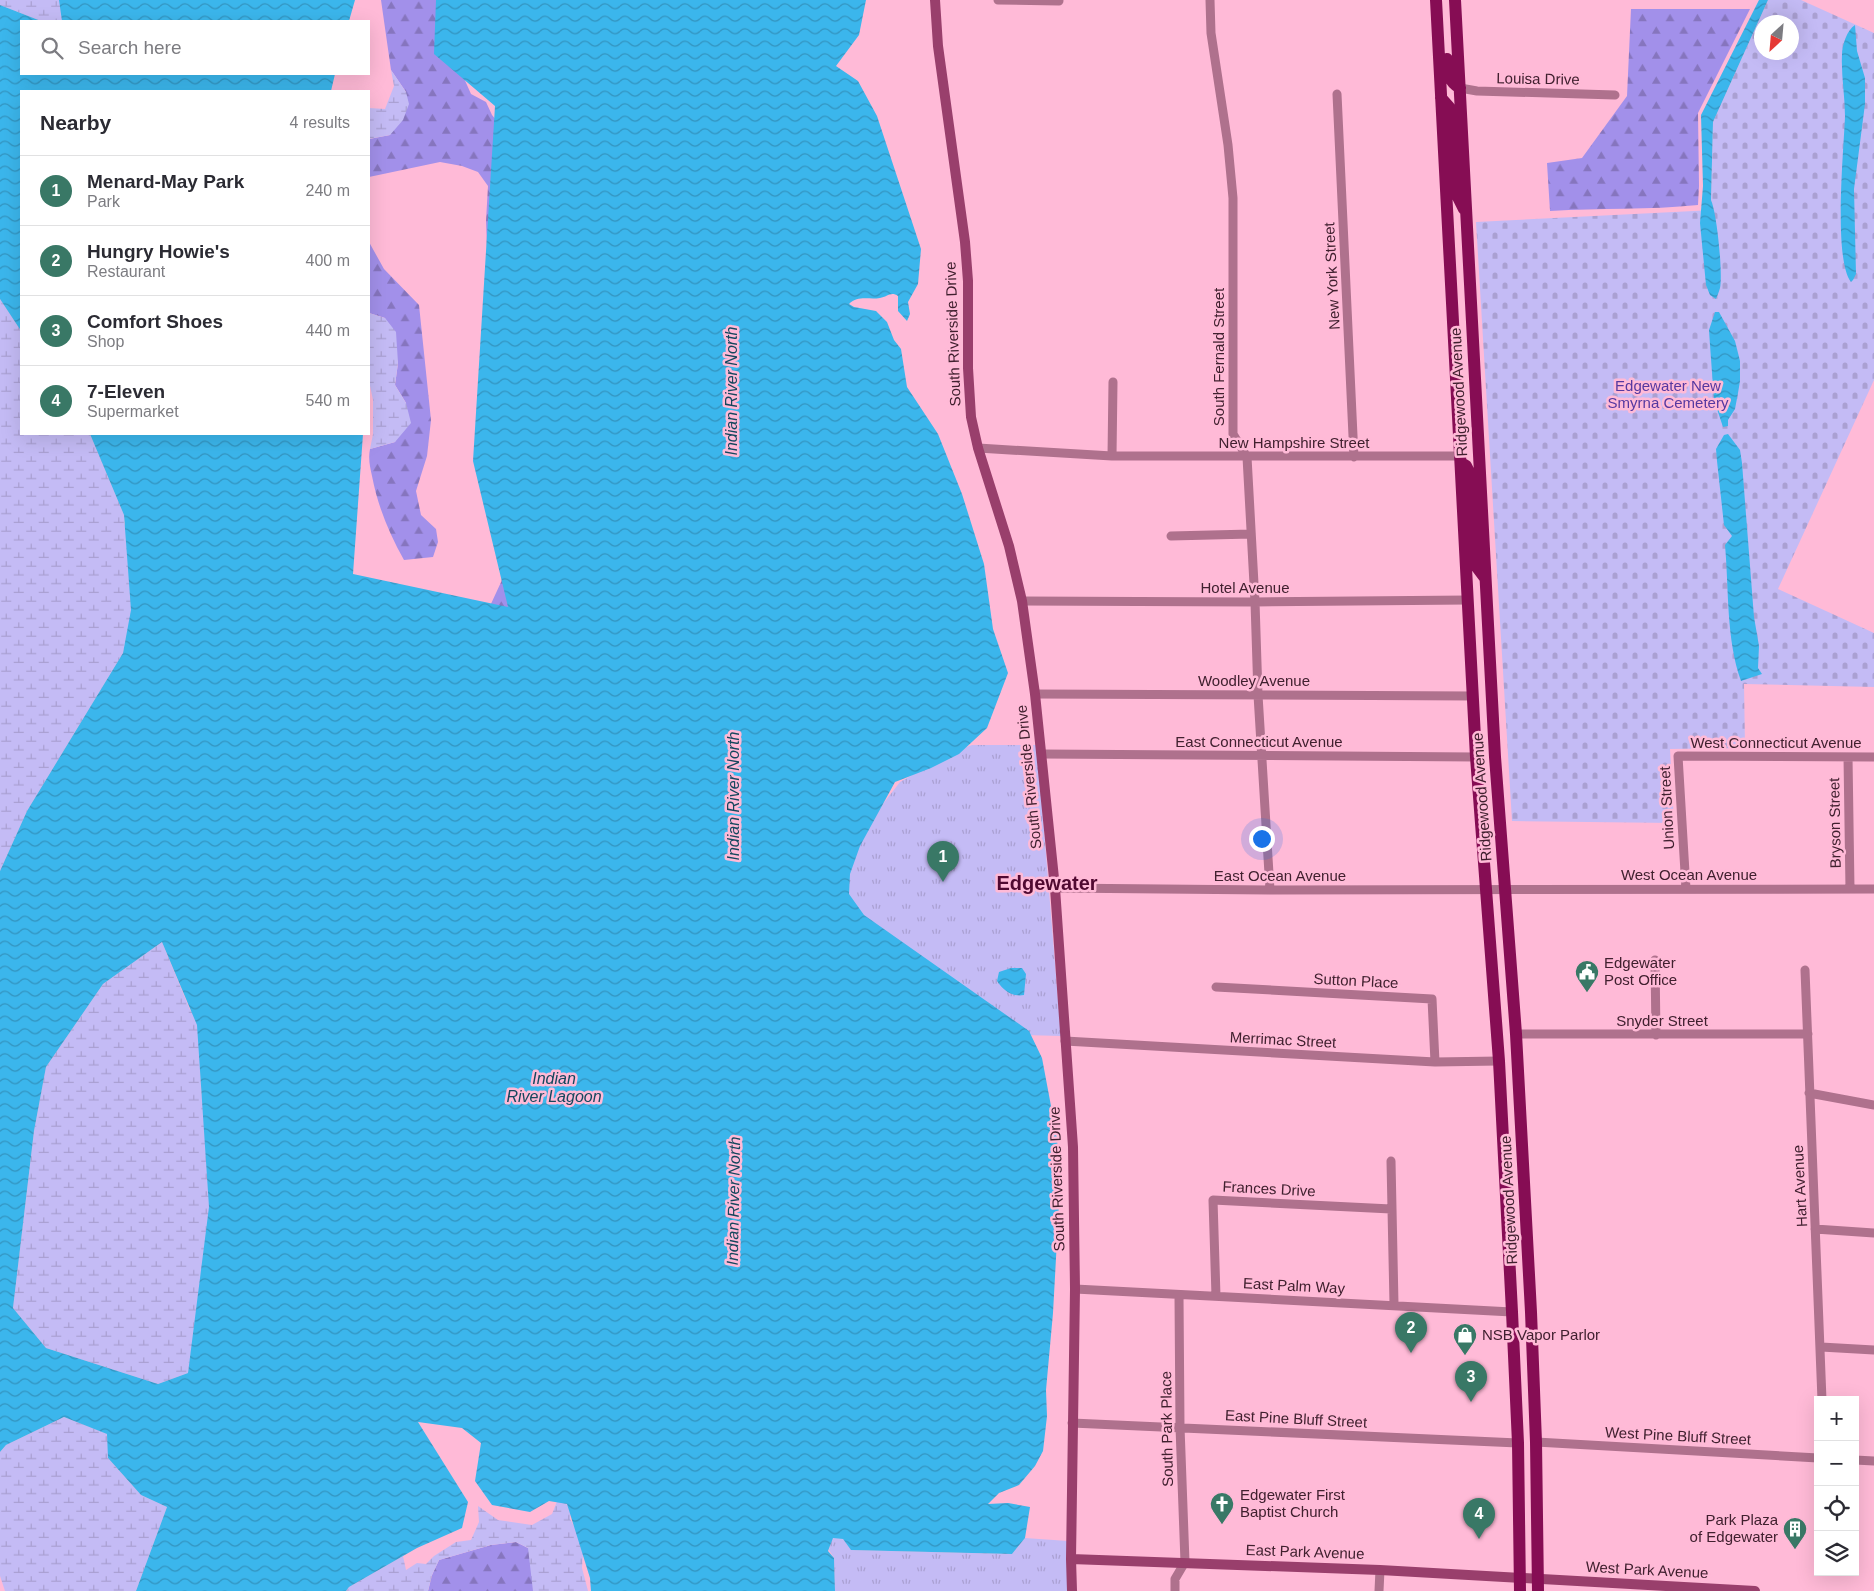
<!DOCTYPE html>
<html lang="en">
<head>
<meta charset="utf-8">
<style>
  body { margin:0; font-family:Helvetica,sans-serif; background:#f7f7f7; color:#2b2b33 }
  .controls { position:absolute; right:15px; bottom:15px; display:grid; overflow:hidden; border-radius:0px; box-shadow:0 5px 20px #0002 }
  .controls button { width:45px; height:45px; display:grid; place-items:center; padding:0; border:0; border-bottom:1px solid #e1e1e2; background:#fff; color:#2b2b33; font:25px sans-serif }
  .compass { position:absolute; left:1754px; top:15px; width:45px; height:45px; border-radius:50%; background:#fff; box-shadow:0 5px 20px #0002; rotate:206deg }
  .you { position:absolute; left:1261px; top:838px; width:18px; height:18px; margin:-12px; border:4px solid #fff; border-radius:50%; background:#1a73e8; box-shadow:0 0 0 8px #1a73e833 }
  .badge { display:grid; place-items:center; width:32px; height:32px; border-radius:50%; background:#397866; color:#fff; font-size:16px; font-weight:700 }
  .pin { position:absolute; translate:-50% -41px; filter:drop-shadow(0 1px 2px #0008) }
  .pin::after { content:''; position:absolute; top:26px; width:18px; height:15px; background:inherit; clip-path:polygon(0 0,100% 0,50% 100%) }
  .list { margin:0; padding:0; list-style:none }
  h2 { display:flex; justify-content:space-between; align-items:center; height:65px; margin:0; padding:0 20px; font-size:21px }
  h2 small { font-size:16px; font-weight:400; color:#7c7c81 }
  .list li { display:grid; grid-template-columns:32px 1fr auto; gap:15px; align-items:center; box-sizing:border-box; height:70px; padding:0 20px; border-top:1px solid #e1e1e2 }
  .list b { display:block; font-size:19px; white-space:nowrap }
  .list p { margin:0; font-size:16px; white-space:nowrap; color:#7c7c81 }
  .list em { font-size:16px; font-style:normal; color:#7c7c81 }
  .icon { flex:none; width:28px; height:28px; fill:none; stroke:currentColor; stroke-width:2; stroke-linecap:round; stroke-linejoin:round }
  .map { position:relative; flex:none; width:1874px; height:1591px; overflow:hidden }
  .search { position:absolute; background:#fff; box-shadow:0 5px 20px #0002; left:20px; top:20px; width:350px; height:55px; display:flex; align-items:center; gap:12px; box-sizing:border-box; padding:0 18px; border-radius:0px; color:#7c7c81; font-size:19px }
  .panel { position:absolute; background:#fff; box-shadow:0 5px 20px #0002; left:20px; top:90px; width:350px; height:345px; border-radius:0px }
  .map>svg:first-child { display:block }
</style>
</head>
<body>
<div class="map">
<svg width="1874" height="1591" viewBox="0 0 1874 1591">
  <defs>
    <pattern id="forest-firs" width="22" height="20" patternUnits="userSpaceOnUse" patternTransform="scale(1.25)"><rect width="22" height="20" fill="#a290ea"/><path d="M5 1l3.5 6h-7zM16 11l3.5 6h-7z" fill="#8675be"/></pattern>
    <pattern id="wetland-marsh" width="20" height="14" patternUnits="userSpaceOnUse" patternTransform="scale(1.25)"><rect width="20" height="14" fill="#c4bbf5"/><path d="M1 5h8M5 5V1M11 12h8M15 12V8" fill="none" stroke="#aaa0d2"/></pattern>
    <pattern id="cemetery-stones" width="16" height="16" patternUnits="userSpaceOnUse" patternTransform="scale(1.25)"><rect width="16" height="16" fill="#c4bbf5"/><path d="M2 7V4a2 2 0 0 1 4 0v3zM10 15v-3a2 2 0 0 1 4 0v3z" fill="#aaa0d2"/></pattern>
    <pattern id="park-tufts" width="24" height="20" patternUnits="userSpaceOnUse" patternTransform="scale(1.25)"><rect width="24" height="20" fill="#c4bbf5"/><path d="M3 7l-1-3M5 7V3M7 7l1-3M15 17l-1-3M17 17v-4M19 17l1-3" fill="none" stroke="#aaa0d2"/></pattern>
    <pattern id="water-waves" width="16" height="10" patternUnits="userSpaceOnUse" patternTransform="scale(1.25)"><rect width="16" height="10" fill="#3bb6ec"/><path d="M0 5q4-4 8 0t8 0" fill="none" stroke="#3394c0"/></pattern>
  </defs>
  <rect width="100%" height="100%" fill="#ffbad7"/>
  <path fill="url(#forest-firs)" d="M381,0H441L455,58L471,94L486,102L492,115L506,132L556,632L490,606L502,580L488,275L486,221L488,186L478,172L462,166L440,162L369,177V139L390,135L406,92L391,70Z
    M1631,9H1750L1698,113L1699,186L1698,205C1649,210 1600,208 1550,211L1547,163L1582,158L1627,96Z
    M369,242L384,269L419,305L431,420L427,456L416,491L421,515L436,529L438,542L433,557L404,560C389,533 378,507 372,476C370,467 368,459 370,449L395,442L406,403L395,385L398,363L385,318L369,313Z
    M516,1542L530,1549L548,1591H428L432,1575L439,1560L491,1545Z"/>
  <path fill="url(#wetland-marsh)" d="M0,0H67L65,21H41L0,5Z
    M391,70L406,92L409,104L403,120L390,135L369,139V108L385,109L394,86Z
    M0,299L21,331V434H90L124,515V523L144,580L127,634L123,653L27,811L0,871Z
    M369,313L385,318L396,332L398,363L395,385L406,403L411,423L395,442L370,449L373,434V400L369,381Z
    M162,942L190,1010L199,1016L201,1089L214,1200L188,1373L158,1384L46,1348L13,1308L34,1131L46,1067L103,984Z
    M64,1417L108,1434V1458L141,1495L167,1507L136,1591H5L0,1576V1452L6,1445Z
    M558,1499L571,1507L570,1519L578,1533L581,1548L583,1553L582,1568L588,1591H533L528,1548L516,1542L491,1545L439,1560L432,1575L428,1591H346L349,1587L403,1556L406,1570L417,1563L426,1564L434,1556L456,1542L471,1540L479,1522L478,1506L498,1520L532,1525L552,1514Z"/>
  <path fill="url(#cemetery-stones)" fill-rule="evenodd" d="M1768,0H1801L1874,33V380L1778,589L1874,633V687L1744,684L1745,748L1670,749L1674,823L1512,821L1476,222L1714,210L1711,200L1713,122ZM1762,22H1792V52H1762Z"/>
  <path fill="url(#park-tufts)" d="M972,745H1037L1061,1036L1024,1035L860,920L837,874L848,849L900,782L951,753Z
    M832,1537L843,1539L852,1550L1012,1554L1025,1538L1068,1541V1591H835L834,1558L829,1550Z"/>
  <path fill="url(#water-waves)" fill-rule="evenodd" d="M59,0H355L349,21H62Z
    M436,0H866L859,35L836,66L858,81L877,116L921,249L918,284L908,302L910,314L907,321L898,311V296C891,291 887,297 880,298C869,300 858,295 849,304L854,307L876,311L887,322L894,340L901,349L907,387L938,434L962,494L984,564L993,629L1008,673L987,728L959,754L931,768L895,782L860,846L850,874L849,894L864,915L1029,1031L1042,1058L1057,1138L1060,1185L1053,1313L1046,1390L1047,1416L1043,1451L1035,1466L1019,1485L999,1493L988,1504L1008,1503L1030,1507L1025,1538L1012,1554L851,1550L843,1539L833,1538L828,1551L834,1558L835,1591H591L590,1578L567,1504L549,1501L530,1512L492,1505L475,1481L481,1443L462,1428L418,1422L468,1502L462,1528L417,1548L349,1587L346,1591H136L167,1507L141,1495L108,1458L107,1434L64,1417L6,1445L0,1452V871L27,811L123,653L131,610L124,515L90,434H363L353,574L508,607L473,461L495,106L434,54ZM162,942L197,1025L209,1207L188,1373L158,1384L46,1348L13,1308L34,1131L46,1067L103,984Z
    M1759,0H1768L1713,122L1711,200C1717,213 1723,274 1720,288C1719,292 1717,296 1716,299L1710,295L1706,285L1700,223L1703,186L1701,115Z
    M0,5L41,21H21V74H335L331,91H21V331L0,299Z
    M1855,25L1857,51L1865,78V104L1854,189L1856,274L1853,280L1851,282C1833,259 1844,148 1845,116C1845,96 1841,75 1842,55C1842,45 1847,30 1855,25Z
    M1715,312H1719L1735,341L1740,361V381L1738,393L1735,409L1728,420V426L1723,427L1714,400L1710,345L1709,330Z
    M1728,434L1740,450L1742,463L1754,617L1759,646L1758,668L1762,674L1741,681C1726,639 1729,590 1725,545L1732,536L1724,525L1717,461L1716,449L1724,435Z
    M1011,968H1022L1026,974L1024,995C1012,997 1004,991 997,981L999,972Z"/>
  <g fill="none" stroke-linecap="round" stroke-linejoin="round">
    <path stroke="#af718d" stroke-width="9" d="M998,0L1059,1
      M1210,0L1211,33L1228,145L1233,198V434L1247,457L1255,602L1258,695L1270,890
      M1460,88L1477,91L1615,95
      M1337,94L1354,457
      M978,448L1112,456H1460
      M1112,456L1113,382
      M1171,536L1251,534
      M1022,601L1255,602L1468,600
      M1035,694L1473,696
      M1042,754L1476,757
      M1848,757L1850,889
      M1055,888L1270,890L1874,889
      M1686,889L1678,756L1874,757
      M1655,960L1656,1035
      M1805,970L1822,1400
      M1216,987L1432,999L1435,1062
      M1516,1034H1808
      M1065,1041L1435,1062L1499,1061
      M1809,1093L1874,1105
      M1391,1161L1394,1304
      M1815,1229L1874,1233
      M1075,1289C1220,1298 1366,1303 1512,1312
      M1216,1296L1213,1200L1391,1209
      M1821,1347L1874,1350
      M1072,1423L1518,1443
      M1536,1442L1818,1458
      M1855,1460L1874,1461
      M1175,1591V1579L1185,1562L1180,1427L1179,1296
      M1379,1591L1380,1570"/>
    <path stroke="#993f6c" stroke-width="10" d="M935,0L938,46L965,242L968,281V368L971,417L978,448L1009,546L1022,601L1035,694L1055,888L1073,1147L1075,1289L1071,1559L1072,1591
      M1071,1559L1380,1570L1755,1591"/>
    <path stroke="#860d54" stroke-width="12" d="M1436,0L1476,757L1499,1061L1512,1312L1518,1443L1520,1591
      M1455,0L1495,757L1516,1034L1531,1312L1536,1442L1538,1591
      M1447,59C1448,73 1448,81 1460,88
      M1441,98L1449,107L1452,116L1457,195L1464,209
      M1461,463L1466,466L1470,474L1476,566L1485,578"/>
  </g>
  <defs>
    <g id="civic-pin" transform="scale(1.25)"><path d="M0 17L-7.5 6A9.5 9.5 0 1 1 7.5 6Z" fill="#397866" stroke="#ffbad7"/><path d="M-.6-6.5H3V-4.5H.6V-3L4-1V1h2V6H-6V1h2V-1L-.6-3ZM-1.2 2.5V6h2.4V2.5Z" fill="#fff"/></g>
    <g id="shop-pin" transform="scale(1.25)"><path d="M0 17L-7.5 6A9.5 9.5 0 1 1 7.5 6Z" fill="#397866" stroke="#ffbad7"/><path d="M-5-2.5h2.3a2.7 3.5 0 0 1 5.4 0H5L5.5 6h-11ZM-1.5-2.5h3a1.5 2.3 0 0 0-3 0Z" fill="#fff"/></g>
    <g id="church-pin" transform="scale(1.25)"><path d="M0 17L-7.5 6A9.5 9.5 0 1 1 7.5 6Z" fill="#397866" stroke="#ffbad7"/><path d="M-1.2-6h2.4v3.5h3.3v2.4h-3.3V6h-2.4V-.1h-3.3v-2.4h3.3Z" fill="#fff"/></g>
    <g id="building-pin" transform="scale(1.25)"><path d="M0 17L-7.5 6A9.5 9.5 0 1 1 7.5 6Z" fill="#397866" stroke="#ffbad7"/><path d="M-4-6H4V6H1V3H-1V6H-4ZM-2.5-4.3h1.7v1.8h-1.7ZM.8-4.3h1.7v1.8H.8ZM-2.5-1h1.7V.8h-1.7ZM.8-1h1.7V.8H.8Z" fill="#fff"/></g>
  </defs>
  <g fill-rule="evenodd">
    <use href="#civic-pin" x="1587" y="972"/>
    <use href="#shop-pin" x="1465" y="1335"/>
    <use href="#church-pin" x="1222" y="1504"/>
    <use href="#building-pin" x="1795" y="1529"/>
  </g>
  <g text-anchor="middle" stroke-width="5" stroke-linejoin="round" paint-order="stroke">
    <g font-size="15" fill="#41202f" stroke="#ffbad7">
      <text transform="translate(1538 79) rotate(1)" y="5">Louisa Drive</text>
      <text transform="translate(1332 276) rotate(-93)" y="5">New York Street</text>
      <text transform="translate(953 334) rotate(-92)" y="5">South Riverside Drive</text>
      <text transform="translate(1219 357) rotate(-90)" y="5">South Fernald Street</text>
      <text transform="translate(1459 392) rotate(-93)" y="5">Ridgewood Avenue</text>
      <text x="1294" y="448">New Hampshire Street</text>
      <text x="1245" y="593">Hotel Avenue</text>
      <text x="1254" y="686">Woodley Avenue</text>
      <text x="1259" y="747">East Connecticut Avenue</text>
      <text x="1776" y="748">West Connecticut Avenue</text>
      <text transform="translate(1029 777) rotate(-96)" y="5">South Riverside Drive</text>
      <text transform="translate(1482 797) rotate(-94)" y="5">Ridgewood Avenue</text>
      <text transform="translate(1667 808) rotate(-93)" y="5">Union Street</text>
      <text transform="translate(1835 823) rotate(-91)" y="5">Bryson Street</text>
      <text x="1689" y="880">West Ocean Avenue</text>
      <text x="1280" y="881">East Ocean Avenue</text>
      <text transform="translate(1356 981) rotate(3)" y="5">Sutton Place</text>
      <text x="1662" y="1026">Snyder Street</text>
      <text transform="translate(1283 1040) rotate(3)" y="5">Merrimac Street</text>
      <text transform="translate(1057 1179) rotate(-92)" y="5">South Riverside Drive</text>
      <text transform="translate(1800 1186) rotate(-93)" y="5">Hart Avenue</text>
      <text transform="translate(1269 1189) rotate(3)" y="5">Frances Drive</text>
      <text transform="translate(1509 1200) rotate(-93)" y="5">Ridgewood Avenue</text>
      <text transform="translate(1294 1286) rotate(3)" y="5">East Palm Way</text>
      <text transform="translate(1296 1419) rotate(3)" y="5">East Pine Bluff Street</text>
      <text transform="translate(1167 1429) rotate(-91)" y="5">South Park Place</text>
      <text transform="translate(1678 1436) rotate(3)" y="5">West Pine Bluff Street</text>
      <text transform="translate(1305 1552) rotate(2)" y="5">East Park Avenue</text>
      <text transform="translate(1647 1570) rotate(3)" y="5">West Park Avenue</text>
    </g>
    <g font-size="15" fill="#5638a0" stroke="#ffbad7">
      <text x="1668" y="391">Edgewater New<tspan x="1668" dy="17">Smyrna Cemetery</tspan></text>
    </g>
    <g font-size="15" fill="#41202f" stroke="#ffbad7" text-anchor="start">
      <text x="1604" y="968">Edgewater<tspan x="1604" dy="17">Post Office</tspan></text>
      <text x="1482" y="1340">NSB Vapor Parlor</text>
      <text x="1240" y="1500">Edgewater First<tspan x="1240" dy="17">Baptist Church</tspan></text>
      <text x="1778" y="1525" text-anchor="end">Park Plaza<tspan x="1778" dy="17">of Edgewater</tspan></text>
    </g>
    <g font-size="16" font-style="italic" fill="#15475d" stroke="#ffbad7">
      <text transform="translate(731 391) rotate(-90)" y="6">Indian River North</text>
      <text transform="translate(733 796) rotate(-90)" y="6">Indian River North</text>
      <text x="554" y="1084">Indian<tspan x="554" dy="18">River Lagoon</tspan></text>
      <text transform="translate(733 1201) rotate(-89)" y="6">Indian River North</text>
    </g>
    <g font-size="20" font-weight="bold" fill="#500931" stroke="#ffbad7">
      <text x="1047" y="890">Edgewater</text>
    </g>
  </g>
</svg>
<div class="controls">
<button>+</button>
<button>−</button>
<button><svg class="icon" aria-label="locate" viewBox="0 0 24 24"><circle cx="12" cy="12" r="6"/><path d="M12 2v4M12 18v4M2 12h4M18 12h4"/></svg></button>
<button><svg class="icon" aria-label="layers" viewBox="0 0 24 24"><path d="M12 4l9 5-9 5-9-5zM3 14l9 5 9-5"/></svg></button>
</div>
<svg class="compass" viewBox="-18 -18 36 36"><path d="M0-13l5 13h-10z" fill="#e53935"/><path d="M0 13l5-13h-10z" fill="#7c7c81"/></svg>
<div class="you"></div>
<div class="pin badge" style="left:943px;top:882px">1</div>
<div class="pin badge" style="left:1411px;top:1353px">2</div>
<div class="pin badge" style="left:1471px;top:1402px">3</div>
<div class="pin badge" style="left:1479px;top:1539px">4</div>
<div class="search"><svg class="icon" aria-label="search" viewBox="0 0 24 24"><circle cx="10" cy="10" r="6"/><path d="M15 15l6 6"/></svg>Search here</div>
<section class="panel">
<h2>Nearby<small>4 results</small></h2>
<ul class="list">
<li><span class="badge">1</span><div><b>Menard-May Park</b><p>Park</p></div><em>240 m</em></li>
<li><span class="badge">2</span><div><b>Hungry Howie's</b><p>Restaurant</p></div><em>400 m</em></li>
<li><span class="badge">3</span><div><b>Comfort Shoes</b><p>Shop</p></div><em>440 m</em></li>
<li><span class="badge">4</span><div><b>7-Eleven</b><p>Supermarket</p></div><em>540 m</em></li>
</ul>
</section>
</div>
</body>
</html>
